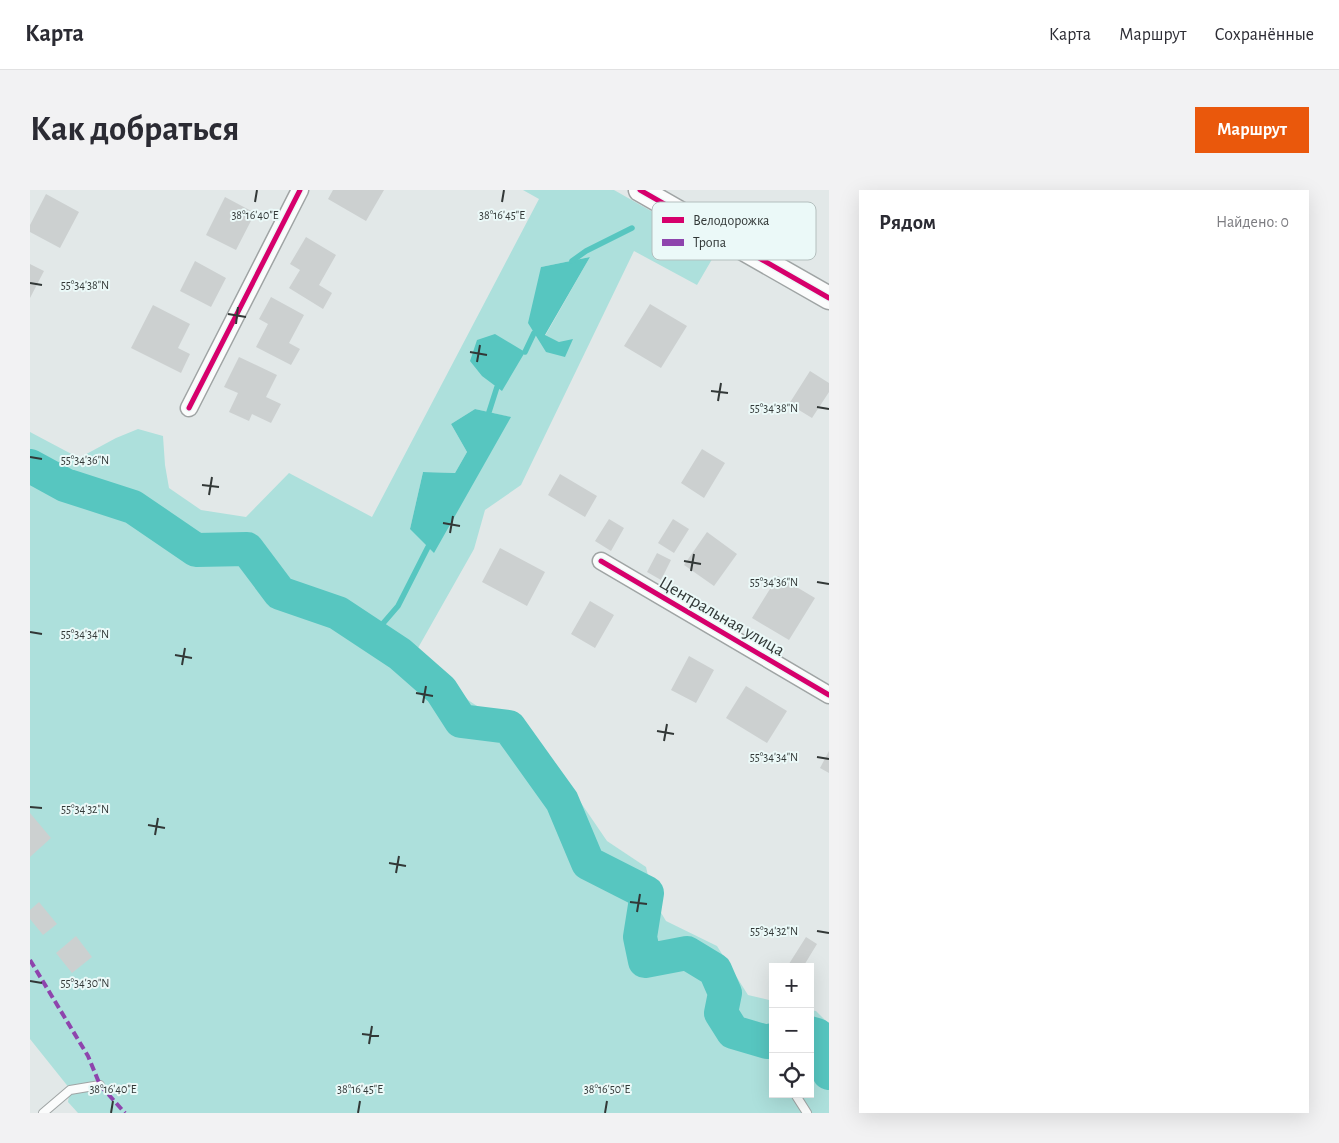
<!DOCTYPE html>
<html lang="ru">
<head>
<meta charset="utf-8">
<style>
  body { margin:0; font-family:"Alegreya Sans",sans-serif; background:#f2f2f3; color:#2b2b33 }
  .controls { position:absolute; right:15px; bottom:15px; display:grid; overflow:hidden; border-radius:0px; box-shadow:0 5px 20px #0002 }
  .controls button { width:45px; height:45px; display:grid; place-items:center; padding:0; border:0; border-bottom:1px solid #e1e1e2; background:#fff; color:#2b2b33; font:25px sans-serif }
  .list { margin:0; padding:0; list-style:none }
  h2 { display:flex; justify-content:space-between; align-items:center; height:65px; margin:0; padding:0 20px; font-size:21px }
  h2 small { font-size:16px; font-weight:400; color:#7c7c81 }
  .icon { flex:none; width:28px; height:28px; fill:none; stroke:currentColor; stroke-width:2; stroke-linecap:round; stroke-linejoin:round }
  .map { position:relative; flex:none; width:799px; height:923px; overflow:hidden; border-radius:0px }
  header { display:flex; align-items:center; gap:30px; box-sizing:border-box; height:70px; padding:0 25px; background:#fff; border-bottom:1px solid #e1e1e2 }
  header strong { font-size:24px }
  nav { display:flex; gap:28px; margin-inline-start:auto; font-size:18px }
  .intro { display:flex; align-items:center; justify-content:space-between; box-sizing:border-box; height:120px; padding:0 30px }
  h1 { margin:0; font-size:35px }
  .button { padding:12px 22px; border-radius:0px; background:#ea580c; color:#fff; font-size:18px; font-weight:700 }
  main { display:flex; gap:30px; padding:0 30px }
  aside { flex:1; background:#fff; border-radius:0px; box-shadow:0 5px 20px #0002 }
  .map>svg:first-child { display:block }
</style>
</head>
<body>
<header>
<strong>Карта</strong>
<nav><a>Карта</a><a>Маршрут</a><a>Сохранённые</a></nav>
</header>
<div class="intro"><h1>Как добраться</h1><a class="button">Маршрут</a></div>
<main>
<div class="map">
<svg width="799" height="923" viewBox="0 0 799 923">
  <rect width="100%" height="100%" fill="#e2e8e8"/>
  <path fill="#ade0dc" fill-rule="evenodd" d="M493,0H584L688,59L667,95L604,61L491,295L455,320L444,359L388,458L438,510L500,551L521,569L577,651L616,677L624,711L636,731L687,756L718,805L743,811V904H780V820L786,821L799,834V923H48L38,912L40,899L0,849V242L49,268L86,248L108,239L133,246L135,275L139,298L171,320L216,327L259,283L342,327L509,9ZM560,67L515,146L529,152L516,162L511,77ZM445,219L480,227L380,339L393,282L425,283L437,262L421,234Z"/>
  <path fill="#57c6c0" d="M560,67L515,145L529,152L543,149L535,167L516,162L498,133L511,77Z
    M465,144L495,162L472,201L452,186L440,171L447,150Z
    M445,219L481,227L404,363L380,339L393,282L425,283L437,262L421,234Z"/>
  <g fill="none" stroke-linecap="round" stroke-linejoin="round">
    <path stroke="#57c6c0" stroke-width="5.5" d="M542,71L556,61L602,38
      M495,162L504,143
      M459,222L467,197
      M343,445L368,416L398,357"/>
    <path stroke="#57c6c0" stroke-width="34" d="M0,276L35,295L103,317L166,360L217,359L250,403L308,423L370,464L411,500L431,531L479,537L532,611L558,673L617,703L610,747L615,771L657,763L685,780L695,803L691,823L703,842L737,852L743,850
      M780,843L787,845L799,883"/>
  </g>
  <path fill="#ccd0d0" d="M303,0H354L336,31L298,9Z
    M16,4L49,22L30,58L0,42V35Z
    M195,7L225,23L206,60L176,45Z
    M276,47L306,65L289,95L302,103L293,119L259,98L270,80L260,74Z
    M165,71L196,88L181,117L150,101Z
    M0,74L14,81L0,108Z
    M241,107L274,125L259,153L270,159L261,175L226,157L238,134L229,129Z
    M620,114L657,136L631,178L594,156Z
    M123,115L160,134L148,158L160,164L151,183L101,158Z
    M209,167L247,185L236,207L251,214L241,233L222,224L219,231L199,222L208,203L194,197Z
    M780,181L799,193V202L782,228L759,214Z
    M672,259L695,273L674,308L651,293Z
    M530,284L567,306L555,327L518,305Z
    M579,329L594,338L581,361L565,351Z
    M643,329L659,339L644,363L628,353Z
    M677,342L707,364L684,396L654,375Z
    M470,358L515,382L497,416L452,392Z
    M627,363L641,370L631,390L617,382Z
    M748,386L785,408L759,450L722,428Z
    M560,411L584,425L565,458L541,444Z
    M659,466L684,480L666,513L641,500Z
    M716,496L757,521L737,553L696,528Z
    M799,561V583L790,578Z
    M0,623L21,648L0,667Z
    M9,712L27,734L13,745L0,729V720Z
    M46,746L62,767L42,783L26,763Z
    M776,747L787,754L773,777H757Z"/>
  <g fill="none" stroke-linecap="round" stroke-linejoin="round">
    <g stroke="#9fa4a4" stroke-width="10">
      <path id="lane" d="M765,904L777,923
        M13,923L40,900L70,895"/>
    </g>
    <g stroke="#9fa4a4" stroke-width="19">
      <path id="street" d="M159,218L270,0
        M571,371L799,505"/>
    </g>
    <g stroke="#9fa4a4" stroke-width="25">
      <path id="secondary" d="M610,0L799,108"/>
    </g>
    <use href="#lane" stroke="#fbfcfc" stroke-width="8"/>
    <use href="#street" stroke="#fbfcfc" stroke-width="16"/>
    <use href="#secondary" stroke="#fbfcfc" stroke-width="22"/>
    <path stroke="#8e44ad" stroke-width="4" stroke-dasharray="8 4" stroke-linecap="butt" d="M0,770L58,866L70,895L95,923"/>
    <g stroke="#ebf9f8" stroke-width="8">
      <path id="cycleway" d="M610,0L799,108
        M159,218L270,0
        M571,371L799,505"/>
    </g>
    <use href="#cycleway" stroke="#d6006c" stroke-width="5"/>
  </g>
  <path fill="none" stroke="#323837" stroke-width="2" d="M225,12L227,0M472,12L474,0M0,93L12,95M198,124L216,127M206,134L208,117M440,162L457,165M447,172L450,155M681,201L698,203M688,211L691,193M787,217L799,219M0,267L12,269M172,295L189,297M179,305L182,287M413,333L430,336M420,343L423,326M654,371L671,374M661,381L664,364M787,392L799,394M0,442L12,444M145,465L162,468M152,475L155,458M386,503L403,506M393,513L396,496M627,541L644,544M634,551L637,534M787,567L799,569M0,617L12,618M118,635L135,638M125,645L128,628M359,673L376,676M366,683L369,666M600,712L617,714M607,722L610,704M787,741L799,743M0,791L12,793M332,844L349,846M339,854L342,836M81,923L83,911M328,923L330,911M575,923L577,911"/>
  <g text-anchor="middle" stroke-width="4" stroke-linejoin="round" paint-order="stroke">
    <g font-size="18" fill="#323837" stroke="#ebf9f8">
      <text transform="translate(692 426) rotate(30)" y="6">Центральная улица</text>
    </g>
  </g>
  <rect x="622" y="12" width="164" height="58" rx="8" fill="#ebf9f8" stroke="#b4bfbe" stroke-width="1"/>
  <rect x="632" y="27" width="22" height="6" fill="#d6006c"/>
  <rect x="632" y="49" width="22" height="7" fill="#8e44ad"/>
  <g font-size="14" fill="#323837">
    <text x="663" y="35">Велодорожка</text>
    <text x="663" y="57">Тропа</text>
  </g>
  <g font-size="12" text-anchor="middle" fill="#323837" stroke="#ebf9f8" stroke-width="4" stroke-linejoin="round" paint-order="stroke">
    <text x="225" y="29">38°16'40"E</text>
    <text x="472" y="29">38°16'45"E</text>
    <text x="55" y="99">55°34'38"N</text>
    <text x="744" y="222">55°34'38"N</text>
    <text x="55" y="274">55°34'36"N</text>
    <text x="744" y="396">55°34'36"N</text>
    <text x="55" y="448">55°34'34"N</text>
    <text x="744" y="571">55°34'34"N</text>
    <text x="55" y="623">55°34'32"N</text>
    <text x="744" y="745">55°34'32"N</text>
    <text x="55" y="797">55°34'30"N</text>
    <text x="83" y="903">38°16'40"E</text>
    <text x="330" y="903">38°16'45"E</text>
    <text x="577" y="903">38°16'50"E</text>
  </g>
</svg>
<div class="controls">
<button>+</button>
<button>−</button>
<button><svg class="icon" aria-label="locate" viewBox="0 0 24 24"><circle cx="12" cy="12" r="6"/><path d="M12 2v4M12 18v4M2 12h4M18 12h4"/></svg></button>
</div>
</div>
<aside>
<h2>Рядом<small>Найдено: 0</small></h2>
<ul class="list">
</ul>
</aside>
</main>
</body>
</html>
